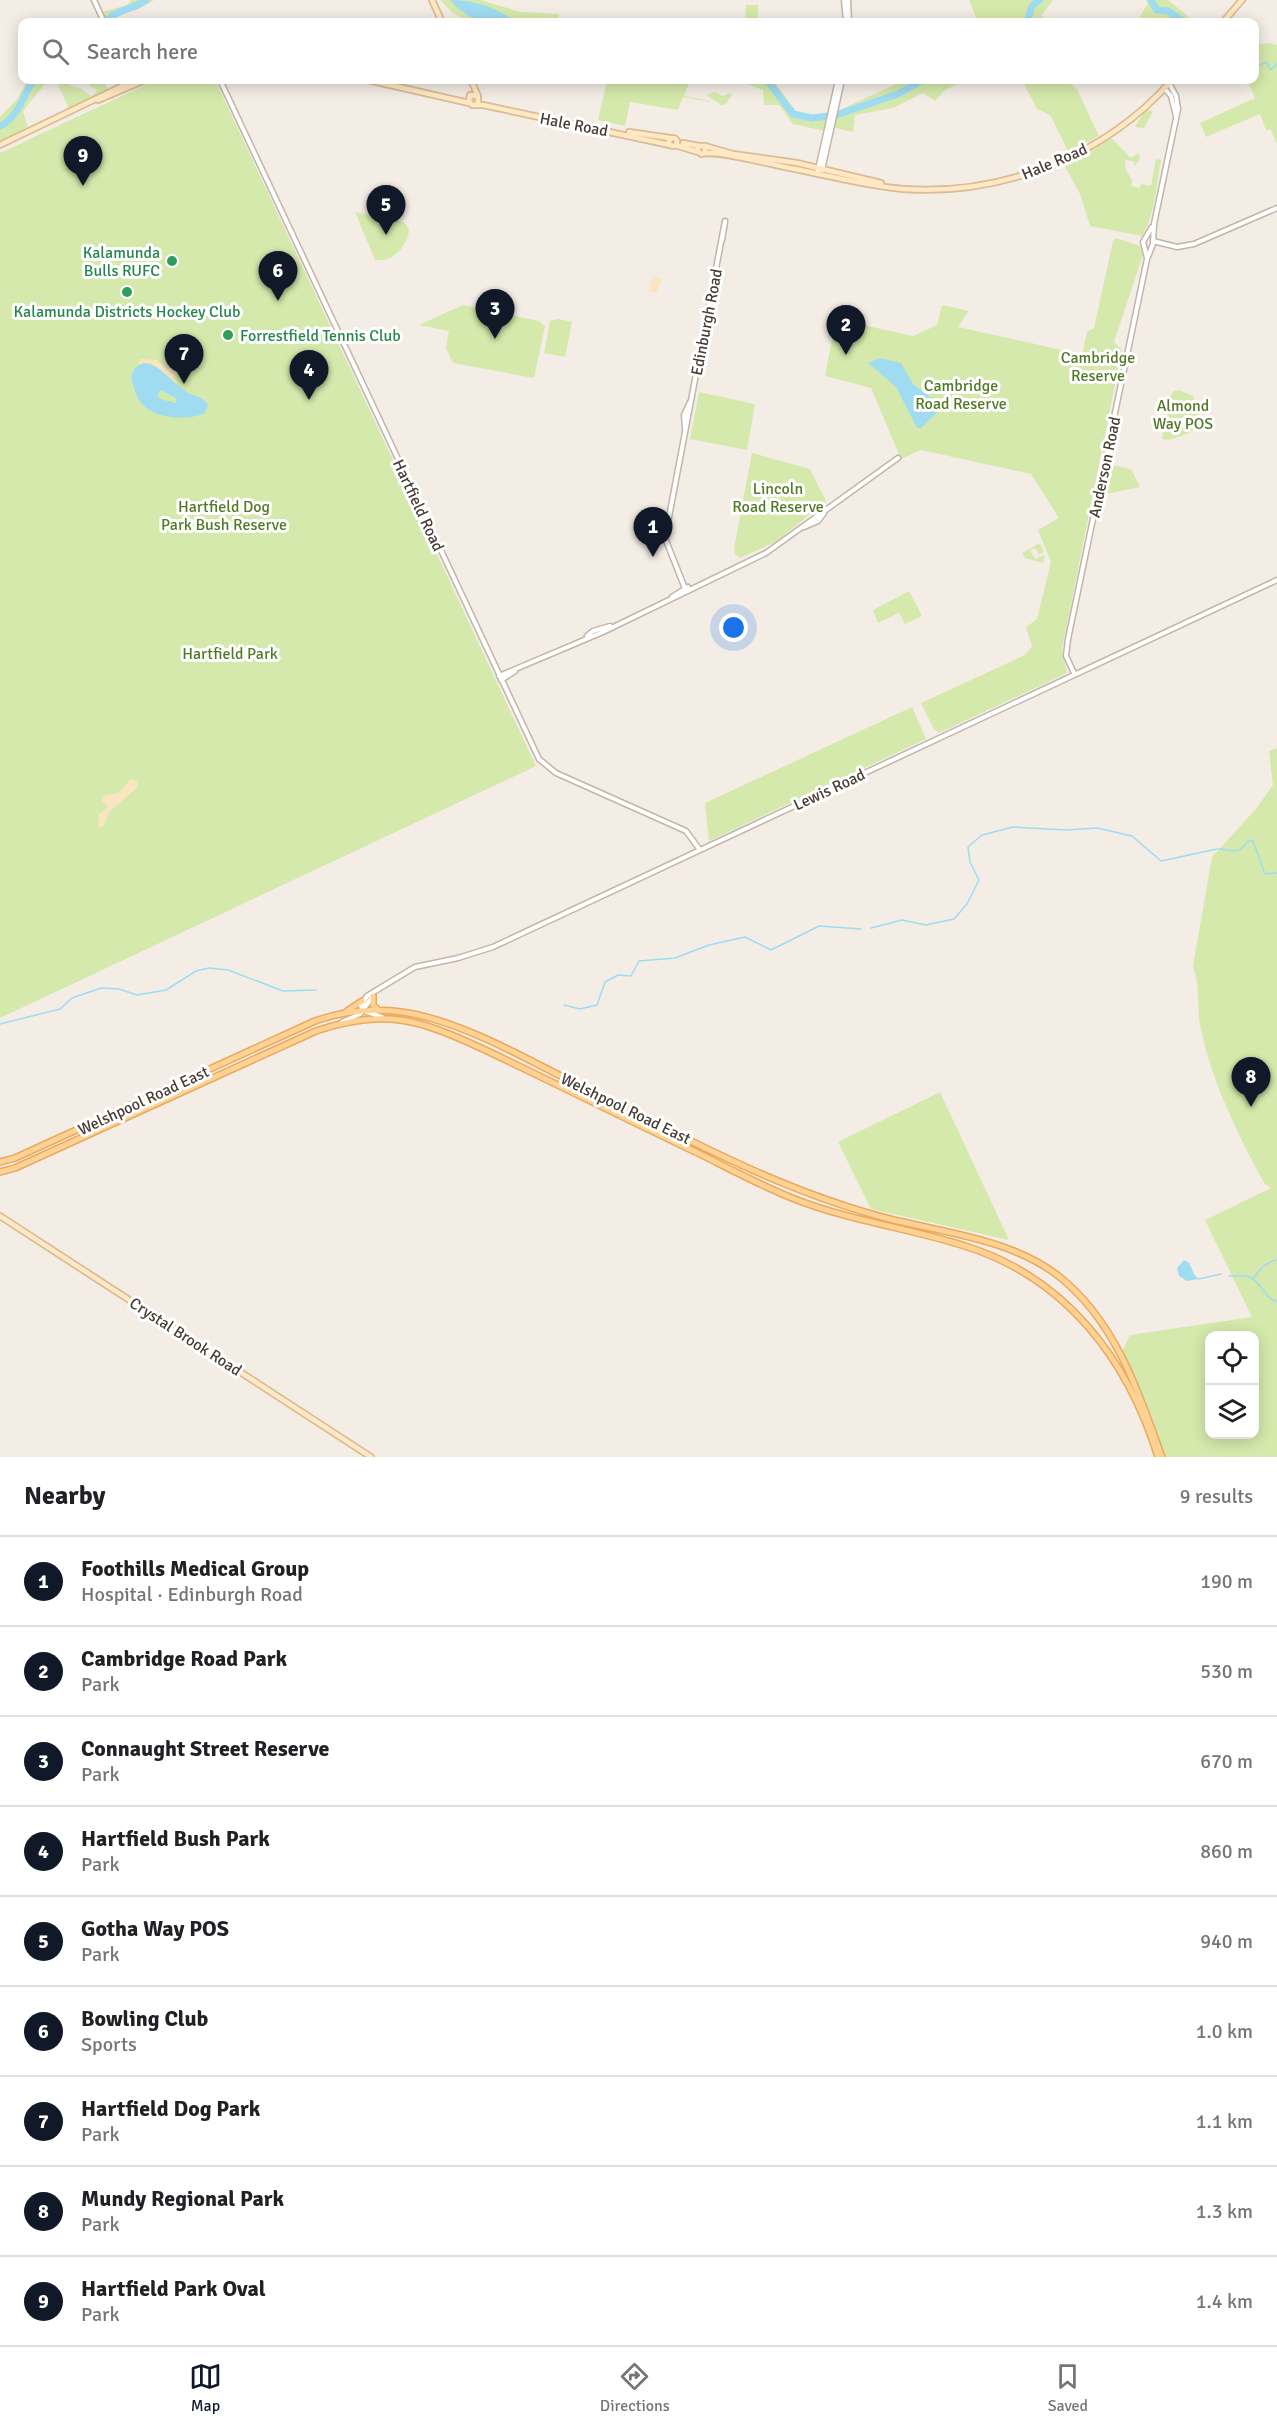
<!DOCTYPE html>
<html lang="en">
<head>
<meta charset="utf-8">
<style>
  body { margin:0; font-family:Signika,sans-serif; background:#f2f2f2; color:#202124 }
  .controls { position:absolute; right:18px; bottom:18px; display:grid; overflow:hidden; border-radius:12px; box-shadow:0 3px 15px #0003 }
  .controls button { width:54px; height:54px; display:grid; place-items:center; padding:0; border:0; border-bottom:2px solid #e0e0e0; background:#fff; color:#202124; font:30px sans-serif }
  .you { position:absolute; left:734px; top:628px; width:21px; height:21px; margin:-15px; border:4px solid #fff; border-radius:50%; background:#1a73e8; box-shadow:0 0 0 9px #1a73e833 }
  .badge { display:grid; place-items:center; width:39px; height:39px; border-radius:50%; background:#111827; color:#fff; font-size:20px; font-weight:700 }
  .pin { position:absolute; translate:-50% -50px; filter:drop-shadow(0 2px 3px #0008) }
  .pin::after { content:''; position:absolute; top:32px; width:21px; height:18px; background:inherit; clip-path:polygon(0 0,100% 0,50% 100%) }
  .list { margin:0; padding:0; list-style:none }
  h2 { display:flex; justify-content:space-between; align-items:center; height:78px; margin:0; padding:0 24px; font-size:26px }
  h2 small { font-size:20px; font-weight:400; color:#757577 }
  .list li { display:grid; grid-template-columns:39px 1fr auto; gap:18px; align-items:center; box-sizing:border-box; height:90px; padding:0 24px; border-top:2px solid #e0e0e0 }
  .list b { display:block; font-size:22px; white-space:nowrap }
  .list p { margin:0; font-size:20px; white-space:nowrap; color:#757577 }
  .list em { font-size:20px; font-style:normal; color:#757577 }
  .icon { flex:none; width:33px; height:33px; fill:none; stroke:currentColor; stroke-width:2; stroke-linecap:round; stroke-linejoin:round }
  .map { position:relative; flex:none; width:1277px; height:1457px; overflow:hidden }
  .search { position:absolute; background:#fff; box-shadow:0 3px 15px #0003; left:18px; right:18px; top:18px; height:66px; display:flex; align-items:center; gap:15px; box-sizing:border-box; padding:0 21px; border-radius:12px; color:#757577; font-size:22px }
  .sheet { height:888px; background:#fff }
  nav { display:flex; justify-content:space-around; align-items:center; box-sizing:border-box; height:84px; border-top:2px solid #e0e0e0; background:#fff; font-size:16px; color:#757577 }
  nav a { display:grid; justify-items:center; gap:3px }
  nav .on { color:#111827 }
  .map>svg:first-child { display:block }
</style>
</head>
<body>
<div class="map">
<svg width="1277" height="1457" viewBox="0 0 1277 1457">
  <rect width="100%" height="100%" fill="#f3ede5"/>
  <path fill="#d6e9ac" fill-rule="evenodd" d="M132,0H154L139,9L105,18L103,12L127,5Z
    M440,0H480L521,12L559,14L558,20L563,22H470L453,13Z
    M969,0H1053L1042,15L1045,22H978Z
    M1146,0H1168L1195,22H1140L1138,20L1148,3Z
    M746,5H758V21L769,22H745Z
    M1270,43L1277,45V144L1271,130H1266L1260,114L1206,137L1200,123L1255,98L1247,80H1254L1255,45Z
    M28,80H48L23,111L29,132L0,145V117L17,99Z
    M67,80L72,82L70,86L80,88L91,96L98,90L91,87L87,80H103L109,91L71,112L56,81Z
    M156,80H214L218,86L536,766L0,1018V153Z
    M607,80H690L684,96L710,101L709,119L710,102L683,97L678,110L630,102L625,126L598,120Z
    M737,80H773L798,114L829,115L896,84L894,80H963L944,91L935,101L923,93L893,108L855,115L853,132L832,127L825,131L793,124L779,105H764L763,90Z
    M1022,80H1065L1077,89L1099,136L1068,151L1050,115L1037,109Z
    M715,92L722,96L730,93L732,95L726,104L721,105L706,95Z
    M1145,110L1153,111L1144,128L1135,127Z
    M1110,137L1131,158L1139,153L1140,159L1135,166L1133,161L1125,160L1126,170L1132,180L1131,186L1140,188L1141,184L1151,186L1156,159L1161,160C1157,181 1154,220 1142,236L1090,226L1080,194L1063,163Z
    M355,212L404,222L409,230C408,246 392,263 375,260Z
    M1116,238L1140,246L1143,255L1114,342L1122,350L1062,649L1067,673L939,733L934,729L921,703L1025,655L1032,646L1026,627L1037,619L1051,562L1038,530L1059,518L1031,474L921,450L901,459L871,388L825,376L836,319L913,336L937,325L942,305L969,311L958,327L1080,354L1083,351L1087,332L1094,328L1113,241Z
    M463,305L539,321L545,326L534,378L453,363L446,348L449,331L419,325Z
    M558,319L572,322L565,357L544,353L550,321Z
    M1179,390L1193,396L1202,423C1195,431 1173,442 1162,439L1169,398L1174,391Z
    M699,392L755,404L747,450L690,439Z
    M752,453L810,469L826,501L777,541L740,558L735,554L734,548Z
    M1111,465L1131,469L1140,487L1102,495L1108,466Z
    M1040,543L1044,552L1039,555L1035,548L1030,550L1035,559L1045,555L1043,563L1025,558L1022,553Z
    M909,591L922,616L905,624L899,613L878,623L873,610Z
    M912,707L926,739L709,841L705,803Z
    M1277,748V1457H1162L1121,1355L1130,1335L1252,1317L1205,1220L1271,1188L1264,1183C1238,1134 1213,1085 1201,1030C1196,1008 1201,988 1193,966L1212,857L1255,810L1273,785L1269,751ZM1210,1336H1254V1434H1210Z
    M940,1092L1009,1240L871,1209L838,1142Z"/>
  <path fill="#f9e5bf" d="M653,276L662,279L657,293L649,291Z
    M140,359L157,360L167,370L174,364L180,370L172,378L178,383L174,384L150,363L139,364Z
    M131,779L137,782L138,787L109,812L104,826L98,828L99,814L108,807L102,801C104,791 111,796 118,793Z"/>
  <path fill="#9fdcf2" fill-rule="evenodd" d="M450,0C473,0 497,7 516,22C487,23 471,24 450,0Z
    M880,358L901,363L913,384L939,404L941,409L921,428H917L896,387L868,363Z
    M143,363C162,364 172,384 187,392C195,397 203,396 208,405L205,413C188,421 155,419 142,404C136,397 133,385 131,377L135,368ZM161,390L177,399L176,403L160,399L157,395Z
    M1184,1260L1189,1263L1195,1276L1199,1279L1187,1281L1179,1276L1177,1268Z"/>
  <g fill="none" stroke-linecap="round" stroke-linejoin="round">
    <path stroke="#9fdcf2" stroke-width="1.5" d="M1254,68L1266,62L1271,70L1277,63
      M1219,849C1235,850 1237,856 1248,841H1253L1265,874L1277,873
      M871,928L902,920L926,925L954,919L967,904L979,880L970,862L968,847L982,835L1013,827L1066,830L1097,828L1132,836L1161,861L1217,849
      M564,1005L580,1009L597,1005L605,982L618,975L631,976L639,961L675,958L709,945L745,937L771,950L819,926L861,929
      M0,1024L60,1009L72,998L101,988L119,989L137,995L166,990L196,971L209,968L228,970L283,991L316,990
      M1229,1276C1236,1277 1243,1274 1249,1277C1262,1282 1263,1297 1277,1302
      M1199,1279L1221,1274
      M1253,1279L1263,1266L1277,1259"/>
    <path stroke="#9fdcf2" stroke-width="7" d="M1151,0L1157,10L1168,11L1184,22
      M109,19C118,9 135,9 146,0
      M1027,22L1032,6L1040,0
      M766,80L775,90
      M776,92L793,114L812,118L836,115L898,94L923,80
      M0,126C15,121 25,94 33,80"/>
    <g stroke="#c2b6aa" stroke-width="7">
      <path id="tertiary" d="M94,0L104,22
        M844,0L846,22
        M848,0L849,22
        M220,80L539,759L556,773L686,831L700,850
        M1164,88L1171,96L1176,116
        M822,170L842,80
        M817,174L838,80
        M722,240L725,222
        M1153,241L1177,247L1194,244L1277,208
        M1147,258L1143,242L1152,227
        M685,429L684,415L690,402
        M804,527L818,521L824,513
        M686,591L665,538L725,221
        M672,597L688,587
        M587,636L593,631L610,626
        M1074,673L1066,656L1068,639L1147,259L1153,244L1154,224L1178,109L1176,96L1169,83
        M499,676L603,632L766,553L898,458
        M501,680L515,671
        M363,1011L361,1006L367,996L415,967L458,958L493,947L1277,580
        M364,1011L382,1017
        M342,1022L360,1014L373,996"/>
    </g>
    <g stroke="#d8bd96" stroke-width="8">
      <path id="secondary" d="M432,0L442,22
        M1223,22L1242,0
        M368,80L469,103
        M471,80L478,96
        M98,100L145,80
        M478,104V96L470,95L469,101L472,105H483L670,145
        M629,132L670,138
        M669 142a4 4 0 1 1 8 0a4 4 0 1 1-8 0Z
        M683,143L699,146
        M0,145L135,80
        M675,145L698,152
        M705,146L733,154L797,163L881,183
        M705,152V146H698V151L701,154C716,149 776,166 795,169C831,176 866,186 903,189C1002,196 1106,156 1172,80
        M0,1216L371,1457"/>
    </g>
    <g stroke="#e6ab60" stroke-width="8">
      <path id="primary" d="M373,996V1005L378,1010
        M347,1011L362,1001
        M0,1162L15,1158L315,1021C352,1008 392,1007 430,1018C480,1032 526,1059 573,1082C676,1133 779,1191 890,1219C946,1233 1015,1240 1061,1278C1117,1324 1138,1392 1162,1457
        M0,1172L15,1168L316,1031C384,1008 418,1019 481,1048C555,1083 628,1120 702,1155C732,1170 762,1186 792,1198C849,1221 910,1228 968,1247C1067,1279 1128,1360 1158,1457"/>
    </g>
    <use href="#tertiary" stroke="#fff" stroke-width="4"/>
    <use href="#secondary" stroke="#ffe8c3" stroke-width="4.5"/>
    <use href="#primary" stroke="#ffd192" stroke-width="5"/>
  </g>
  <g fill="#2e9e5b" stroke="#fff" stroke-width="2">
    <circle cx="172" cy="261" r="6"/>
    <circle cx="127" cy="292" r="6"/>
    <circle cx="228" cy="335" r="6"/>
  </g>
  <g text-anchor="middle" stroke-width="6" stroke-linejoin="round" paint-order="stroke">
    <g font-size="16" fill="#463d34" stroke="#fff">
      <text transform="translate(574 124) rotate(11)" y="6">Hale Road</text>
      <text transform="translate(1054 161) rotate(-23)" y="6">Hale Road</text>
      <text transform="translate(706 322) rotate(-79)" y="6">Edinburgh Road</text>
      <text transform="translate(1104 467) rotate(-78)" y="6">Anderson Road</text>
      <text transform="translate(419 505) rotate(65)" y="6">Hartfield Road</text>
      <text transform="translate(829 789) rotate(-25)" y="6">Lewis Road</text>
      <text transform="translate(143 1100) rotate(-25)" y="6">Welshpool Road East</text>
      <text transform="translate(626 1108) rotate(26)" y="6">Welshpool Road East</text>
      <text transform="translate(186 1336) rotate(33)" y="6">Crystal Brook Road</text>
    </g>
    <g font-size="16" fill="#27864d" stroke="#fff" text-anchor="end">
      <text x="160" y="258">Kalamunda<tspan x="160" dy="18">Bulls RUFC</tspan></text>
      <text x="127" y="317" text-anchor="middle">Kalamunda Districts Hockey Club</text>
      <text x="240" y="341" text-anchor="start">Forrestfield Tennis Club</text>
    </g>
    <g font-size="16" fill="#517926" stroke="#fff">
      <text x="1098" y="363">Cambridge<tspan x="1098" dy="18">Reserve</tspan></text>
      <text x="961" y="391">Cambridge<tspan x="961" dy="18">Road Reserve</tspan></text>
      <text x="1183" y="411">Almond<tspan x="1183" dy="18">Way POS</tspan></text>
      <text x="778" y="494">Lincoln<tspan x="778" dy="18">Road Reserve</tspan></text>
      <text x="224" y="512">Hartfield Dog<tspan x="224" dy="18">Park Bush Reserve</tspan></text>
      <text x="230" y="659">Hartfield Park</text>
    </g>
  </g>
</svg>
<div class="controls">
<button><svg class="icon" aria-label="locate" viewBox="0 0 24 24"><circle cx="12" cy="12" r="6"/><path d="M12 2v4M12 18v4M2 12h4M18 12h4"/></svg></button>
<button><svg class="icon" aria-label="layers" viewBox="0 0 24 24"><path d="M12 4l9 5-9 5-9-5zM3 14l9 5 9-5"/></svg></button>
</div>
<div class="you"></div>
<div class="pin badge" style="left:653px;top:557px">1</div>
<div class="pin badge" style="left:846px;top:355px">2</div>
<div class="pin badge" style="left:495px;top:339px">3</div>
<div class="pin badge" style="left:309px;top:400px">4</div>
<div class="pin badge" style="left:386px;top:235px">5</div>
<div class="pin badge" style="left:278px;top:301px">6</div>
<div class="pin badge" style="left:184px;top:384px">7</div>
<div class="pin badge" style="left:1251px;top:1107px">8</div>
<div class="pin badge" style="left:83px;top:186px">9</div>
<div class="search"><svg class="icon" aria-label="search" viewBox="0 0 24 24"><circle cx="10" cy="10" r="6"/><path d="M15 15l6 6"/></svg>Search here</div>
</div>
<section class="sheet">
<h2>Nearby<small>9 results</small></h2>
<ul class="list">
<li><span class="badge">1</span><div><b>Foothills Medical Group</b><p>Hospital · Edinburgh Road</p></div><em>190 m</em></li>
<li><span class="badge">2</span><div><b>Cambridge Road Park</b><p>Park</p></div><em>530 m</em></li>
<li><span class="badge">3</span><div><b>Connaught Street Reserve</b><p>Park</p></div><em>670 m</em></li>
<li><span class="badge">4</span><div><b>Hartfield Bush Park</b><p>Park</p></div><em>860 m</em></li>
<li><span class="badge">5</span><div><b>Gotha Way POS</b><p>Park</p></div><em>940 m</em></li>
<li><span class="badge">6</span><div><b>Bowling Club</b><p>Sports</p></div><em>1.0 km</em></li>
<li><span class="badge">7</span><div><b>Hartfield Dog Park</b><p>Park</p></div><em>1.1 km</em></li>
<li><span class="badge">8</span><div><b>Mundy Regional Park</b><p>Park</p></div><em>1.3 km</em></li>
<li><span class="badge">9</span><div><b>Hartfield Park Oval</b><p>Park</p></div><em>1.4 km</em></li>
</ul>
</section>
<nav>
<a class="on"><svg class="icon" aria-label="map" viewBox="0 0 24 24"><path d="M3 6l6-2 6 2 6-2v14l-6 2-6-2-6 2zM9 4v14M15 6v14"/></svg>Map</a>
<a><svg class="icon" aria-label="directions" viewBox="0 0 24 24"><path d="M12 3l9 9-9 9-9-9zM9 14v-3h6M13 9l2 2-2 2"/></svg>Directions</a>
<a><svg class="icon" aria-label="saved" viewBox="0 0 24 24"><path d="M7 4h10v16l-5-4-5 4z"/></svg>Saved</a>
</nav>
</body>
</html>
